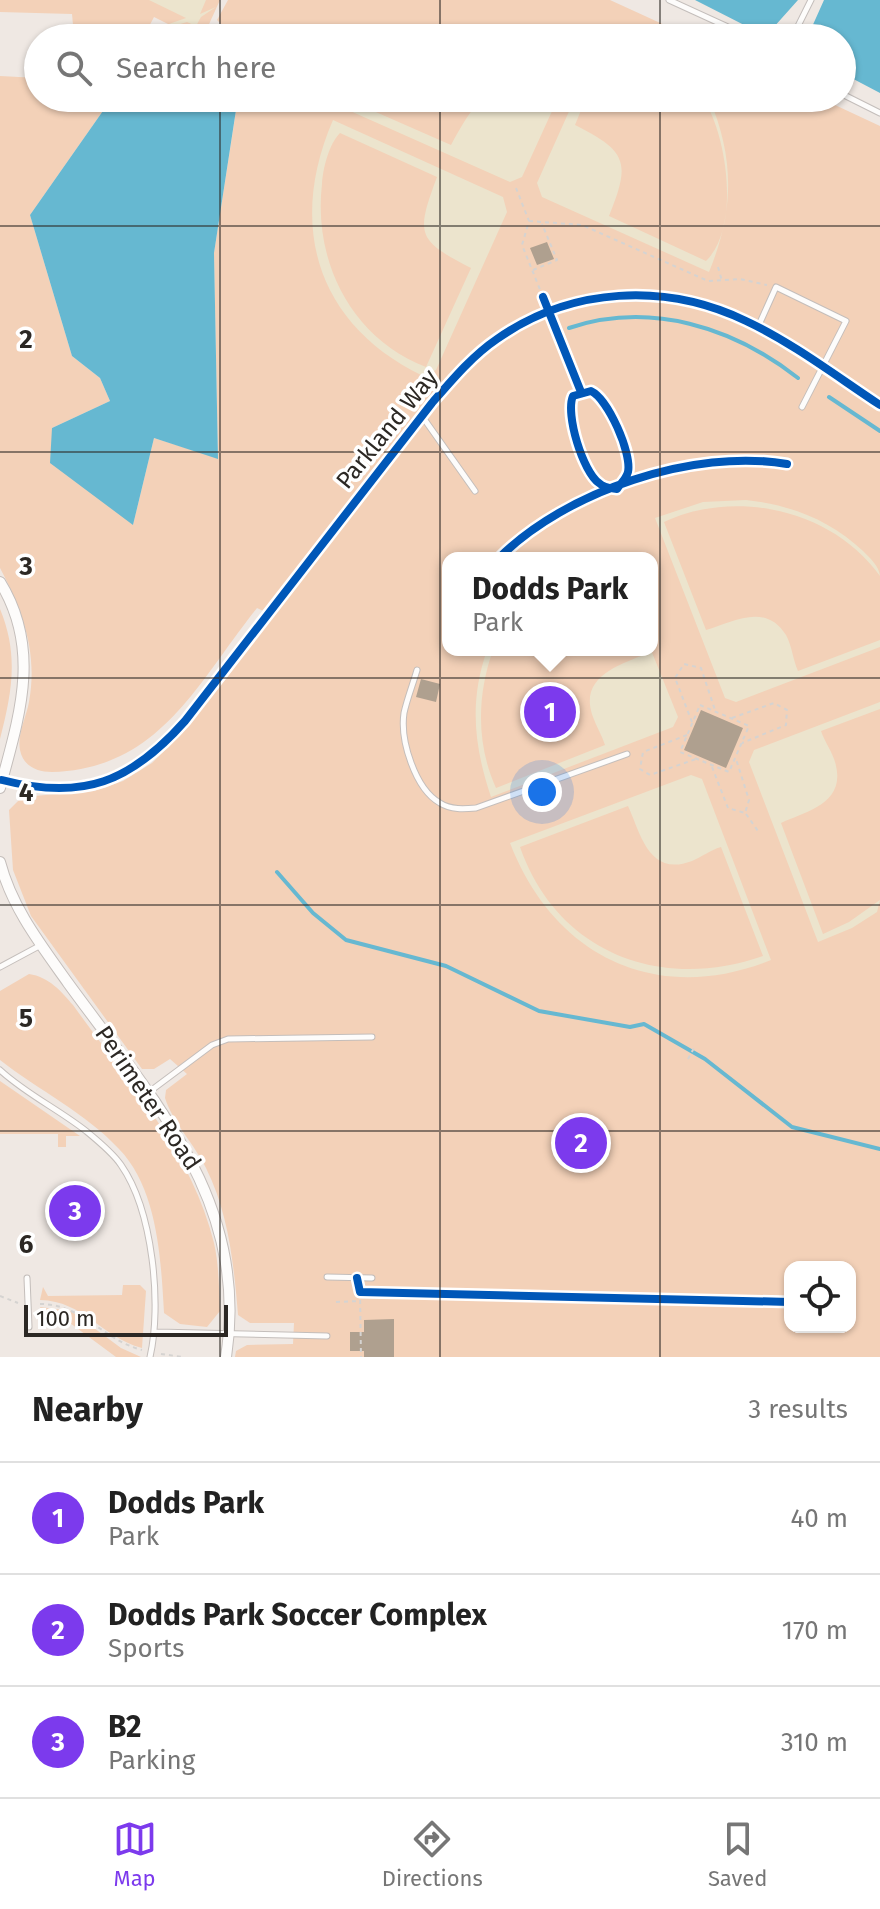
<!DOCTYPE html>
<html lang="en">
<head>
<meta charset="utf-8">
<style>
  body { margin:0; font-family:"Fira Sans",sans-serif; background:#f2f2f2; color:#222 }
  .controls { position:absolute; right:24px; bottom:24px; display:grid; overflow:hidden; border-radius:16px; box-shadow:0 2px 6px #0004 }
  .controls button { width:72px; height:72px; display:grid; place-items:center; padding:0; border:0; border-bottom:2px solid #e0e0e0; background:#fff; color:#222; font:40px sans-serif }
  .scale { position:absolute; left:24px; bottom:20px; width:204px; box-sizing:border-box; padding-left:8px; border:4px solid #2c2824; border-top:0; font-size:22px; line-height:28px; white-space:nowrap; color:#2c2824; -webkit-text-stroke:6px #fff; paint-order:stroke }
  .you { position:absolute; left:542px; top:792px; width:28px; height:28px; margin:-20px; border:6px solid #fff; border-radius:50%; background:#1a73e8; box-shadow:0 0 0 12px #1a73e833 }
  .badge { display:grid; place-items:center; width:52px; height:52px; border-radius:50%; background:#7c3aed; color:#fff; font-size:26px; font-weight:700 }
  .pin { position:absolute; translate:-50% -50%; border:4px solid #fff; box-shadow:0 2px 8px #0006 }
  .popup { position:absolute; left:442px; top:552px; width:216px; height:104px; box-sizing:border-box; display:grid; place-content:center; border-radius:16px; background:#fff; filter:drop-shadow(0 2px 6px #0005); font-size:26px; white-space:nowrap; color:#767676 }
  .popup b { font-size:30px; color:#222 }
  .popup::after { content:''; position:absolute; left:50%; top:100%; margin-left:-16px; border:16px solid transparent; border-top-color:#fff }
  .list { margin:0; padding:0; list-style:none }
  h2 { display:flex; justify-content:space-between; align-items:center; height:104px; margin:0; padding:0 32px; font-size:34px }
  h2 small { font-size:26px; font-weight:400; color:#767676 }
  .list li { display:grid; grid-template-columns:52px 1fr auto; gap:24px; align-items:center; box-sizing:border-box; height:112px; padding:0 32px; border-top:2px solid #e0e0e0 }
  .list b { display:block; font-size:30px; white-space:nowrap }
  .list p { margin:0; font-size:26px; white-space:nowrap; color:#767676 }
  .list em { font-size:26px; font-style:normal; color:#767676 }
  .icon { flex:none; width:44px; height:44px; fill:none; stroke:currentColor; stroke-width:2; stroke-linecap:round; stroke-linejoin:round }
  .map { position:relative; flex:none; width:880px; height:1357px; overflow:hidden }
  .search { position:absolute; background:#fff; box-shadow:0 2px 6px #0004; left:24px; right:24px; top:24px; height:88px; display:flex; align-items:center; gap:20px; box-sizing:border-box; padding:0 28px; border-radius:44px; color:#767676; font-size:30px }
  .sheet { height:440px; background:#fff }
  nav { display:flex; justify-content:space-around; align-items:center; box-sizing:border-box; height:112px; border-top:2px solid #e0e0e0; background:#fff; font-size:22px; color:#767676 }
  nav a { display:grid; justify-items:center; gap:4px }
  nav .on { color:#7c3aed }
  .map>svg:first-child { display:block }
</style>
</head>
<body>
<div class="map">
<svg width="880" height="1357" viewBox="0 0 880 1357">
  <rect width="100%" height="100%" fill="#efe8e3"/>
  <path fill="#f3d1b8" fill-rule="evenodd" d="M0,0H220L205,33L194,37L154,17L143,38H88L73,25L72,14L0,12Z
    M228,0H610L693,38H217L222,25L217,20Z
    M0,76L38,78V98H112L30,215L72,356L100,378L110,401L52,428L133,525L154,438L218,458L214,253L236,111L219,98H820L880,126V1357H235L236,1351L247,1345L293,1344L294,1323H250L238,1315C234,1266 229,1214 206,1168C195,1145 173,1123 165,1098L166,1090L187,1074L170,1059L154,1069H142L31,916L13,870L9,810L22,797L94,791L123,781L152,763L183,732L274,616L257,608C197,683 160,769 52,772C37,772 23,766 20,750C17,734 26,718 29,702C38,652 23,612 0,568ZM448,558H652V650H448ZM790,1267H850V1327H790Z
    M0,609C19,655 12,692 0,739Z
    M29,974C49,977 61,991 73,1005C126,1079 192,1152 214,1243C219,1265 219,1289 220,1311L207,1327L180,1324L164,1313C161,1261 158,1189 119,1149C86,1113 38,1090 0,1060V991Z
    M0,1081L80,1136H66V1147H58V1134H0Z
    M123,1285H140L146,1291L142,1348C101,1337 84,1301 40,1300L43,1287L48,1296L122,1295Z
    M40,1307L71,1311L121,1348L141,1357H116L51,1309L45,1317Z"/>
  <path fill="#ece4cd" fill-rule="evenodd" d="M149,0H206L200,14L216,7L201,17L196,26L187,22L174,26L169,24L186,18Z
    M343,98H354L353,102L451,145C479,94 484,87 542,110L548,98H558L522,177L510,182L339,106Z
    M575,98H586L575,125C627,151 631,162 609,216L706,261C741,227 727,135 703,98H709C735,159 734,211 709,272L542,197L537,183Z
    M333,120L503,197L507,212L436,370L423,376C317,325 287,226 333,120ZM340,133L437,177C416,234 416,240 471,268L426,367C351,338 313,261 322,184C323,168 329,144 340,133Z
    M746,500C791,505 830,520 863,551C870,558 879,566 880,576C833,510 736,488 664,522L706,630C733,622 765,602 786,635C792,646 793,660 798,671L880,640V647L736,702L725,698L655,518L703,502Z
    M487,650H493C477,695 476,744 496,788L605,745C602,735 596,726 593,717C578,677 619,665 646,654L645,650H651L678,717L673,727L491,797C474,746 469,702 487,650Z
    M880,702V709L821,731C825,743 834,754 836,766C845,804 805,812 781,823L823,934L849,922L880,900L877,912L852,928L818,942L749,762L754,750Z
    M691,775L702,779L771,960C657,1006 554,957 510,843ZM628,806C640,831 648,878 692,861C702,857 710,850 721,847L763,956C661,992 557,953 520,847Z"/>
  <path fill="#66b8d1" d="M695,0H798L773,28H750Z
    M824,0H880V93L842,73V38H807Z
    M112,98H219L236,110L214,253L218,459L154,438L133,525L50,463L52,428L110,401L100,378L72,356L30,215Z"/>
  <g fill="none" stroke-linecap="round" stroke-linejoin="round">
    <path stroke="#66b8d1" stroke-width="4" d="M569,328C650,301 733,327 798,378
      M829,397L880,431
      M277,872L313,913L346,940L446,966L539,1011L630,1027L644,1024L705,1059L792,1127L880,1149"/>
  </g>
  <path fill="#afa08f" d="M547,242L554,259L537,265L530,248Z
    M421,679L440,684L436,702L416,697Z
    M701,710L743,728L726,768L684,750Z
    M394,1319V1357H364V1351H350V1332H364V1320Z"/>
  <g fill="none" stroke-linecap="round" stroke-linejoin="round">
    <g stroke="#c4bebb" stroke-width="7">
      <path id="lane" d="M669,0L752,38
        M792,38L811,0
        M842,94L880,113
        M758,327L776,287L846,321L802,407
        M422,416L475,491
        M417,670C413,684 407,699 404,713C400,740 415,789 440,803C451,810 464,809 476,808L627,754
        M0,967L41,945
        M0,1070C26,1094 58,1109 86,1131C97,1140 113,1153 121,1165C153,1211 162,1305 150,1357
        M149,1092L212,1045L228,1039L372,1037
        M327,1277L372,1278
        M27,1278L29,1327
        M156,1332L327,1336"/>
    </g>
    <g stroke="#c4bebb" stroke-width="12">
      <path id="street" d="M0,582C42,650 19,717 0,788
        M2,780C83,801 131,782 185,721L432,403C452,380 472,356 497,339C571,287 665,282 746,321C793,343 836,376 880,405
        M0,862C12,908 41,945 68,983C153,1100 250,1202 226,1357"/>
    </g>
    <path stroke="#d5d3d1" stroke-width="2" stroke-dasharray="4 4" stroke-linecap="butt" d="M147,38L153,27
      M516,188L529,221L522,245L543,297
      M529,221L582,225L708,281L740,279L767,285
      M718,267L722,281
      M533,270L557,260L542,224
      M700,705L749,726L729,772L680,752Z
      M732,718L774,703L787,710L786,725L742,743
      M692,722L675,678L684,664L701,668L715,710
      M687,735L643,752L640,769L650,775L696,759
      M712,767L728,808L745,813L749,800L736,759
      M746,814L758,831
      M688,1059L695,1046
      M360,1292L361,1357
      M0,1296L18,1303
      M336,1302L359,1301
      M40,1304C82,1304 103,1340 142,1350
      M161,1354L183,1357"/>
    <use href="#lane" stroke="#fdfcfb" stroke-width="5"/>
    <use href="#street" stroke="#fdfcfb" stroke-width="10"/>
    <g stroke="#fff" stroke-width="13">
      <path id="cycleway" d="M543,297L581,392
        M591,391C608,399 632,453 628,472C626,479 621,483 617,489C611,488 604,488 599,483C583,472 565,414 573,396Z
        M499,558C566,491 694,448 787,464
        M2,780C83,801 131,782 185,721L432,403C452,380 472,356 497,339C571,287 665,282 746,321C793,343 836,376 880,405
        M357,1278L360,1292L790,1302"/>
    </g>
    <use href="#cycleway" stroke="#0057b8" stroke-width="8"/>
  </g>
  <path fill="none" stroke="#2c2824" stroke-width="2" stroke-opacity="0.55" d="M220,0V38M440,0V38M660,0V38M220,98V1357M440,98V1357M660,98V1357M0,226H880M0,452H880M0,678H880M0,905H880M0,1131H880"/>
  <g text-anchor="middle" stroke-width="7" stroke-linejoin="round" paint-order="stroke">
    <g font-size="24" fill="#2c2824" stroke="#fff">
      <text transform="translate(387 429) rotate(-51)" y="8">Parkland Way</text>
      <text transform="translate(148 1098) rotate(56)" y="8">Perimeter Road</text>
    </g>
  </g>
  <g font-size="26" text-anchor="middle" font-weight="bold" fill="#2c2824" stroke="#fff" stroke-width="7" stroke-linejoin="round" paint-order="stroke">
    <text x="26" y="348">2</text>
    <text x="26" y="575">3</text>
    <text x="26" y="801">4</text>
    <text x="26" y="1027">5</text>
    <text x="26" y="1253">6</text>
  </g>
</svg>
<div class="controls">
<button><svg class="icon" aria-label="locate" viewBox="0 0 24 24"><circle cx="12" cy="12" r="6"/><path d="M12 2v4M12 18v4M2 12h4M18 12h4"/></svg></button>
</div>
<div class="scale">100 m</div>
<div class="you"></div>
<div class="pin badge" style="left:550px;top:712px">1</div>
<div class="popup"><b>Dodds Park</b>Park</div>
<div class="pin badge" style="left:581px;top:1143px">2</div>
<div class="pin badge" style="left:75px;top:1211px">3</div>
<div class="search"><svg class="icon" aria-label="search" viewBox="0 0 24 24"><circle cx="10" cy="10" r="6"/><path d="M15 15l6 6"/></svg>Search here</div>
</div>
<section class="sheet">
<h2>Nearby<small>3 results</small></h2>
<ul class="list">
<li><span class="badge">1</span><div><b>Dodds Park</b><p>Park</p></div><em>40 m</em></li>
<li><span class="badge">2</span><div><b>Dodds Park Soccer Complex</b><p>Sports</p></div><em>170 m</em></li>
<li><span class="badge">3</span><div><b>B2</b><p>Parking</p></div><em>310 m</em></li>
</ul>
</section>
<nav>
<a class="on"><svg class="icon" aria-label="map" viewBox="0 0 24 24"><path d="M3 6l6-2 6 2 6-2v14l-6 2-6-2-6 2zM9 4v14M15 6v14"/></svg>Map</a>
<a><svg class="icon" aria-label="directions" viewBox="0 0 24 24"><path d="M12 3l9 9-9 9-9-9zM9 14v-3h6M13 9l2 2-2 2"/></svg>Directions</a>
<a><svg class="icon" aria-label="saved" viewBox="0 0 24 24"><path d="M7 4h10v16l-5-4-5 4z"/></svg>Saved</a>
</nav>
</body>
</html>
